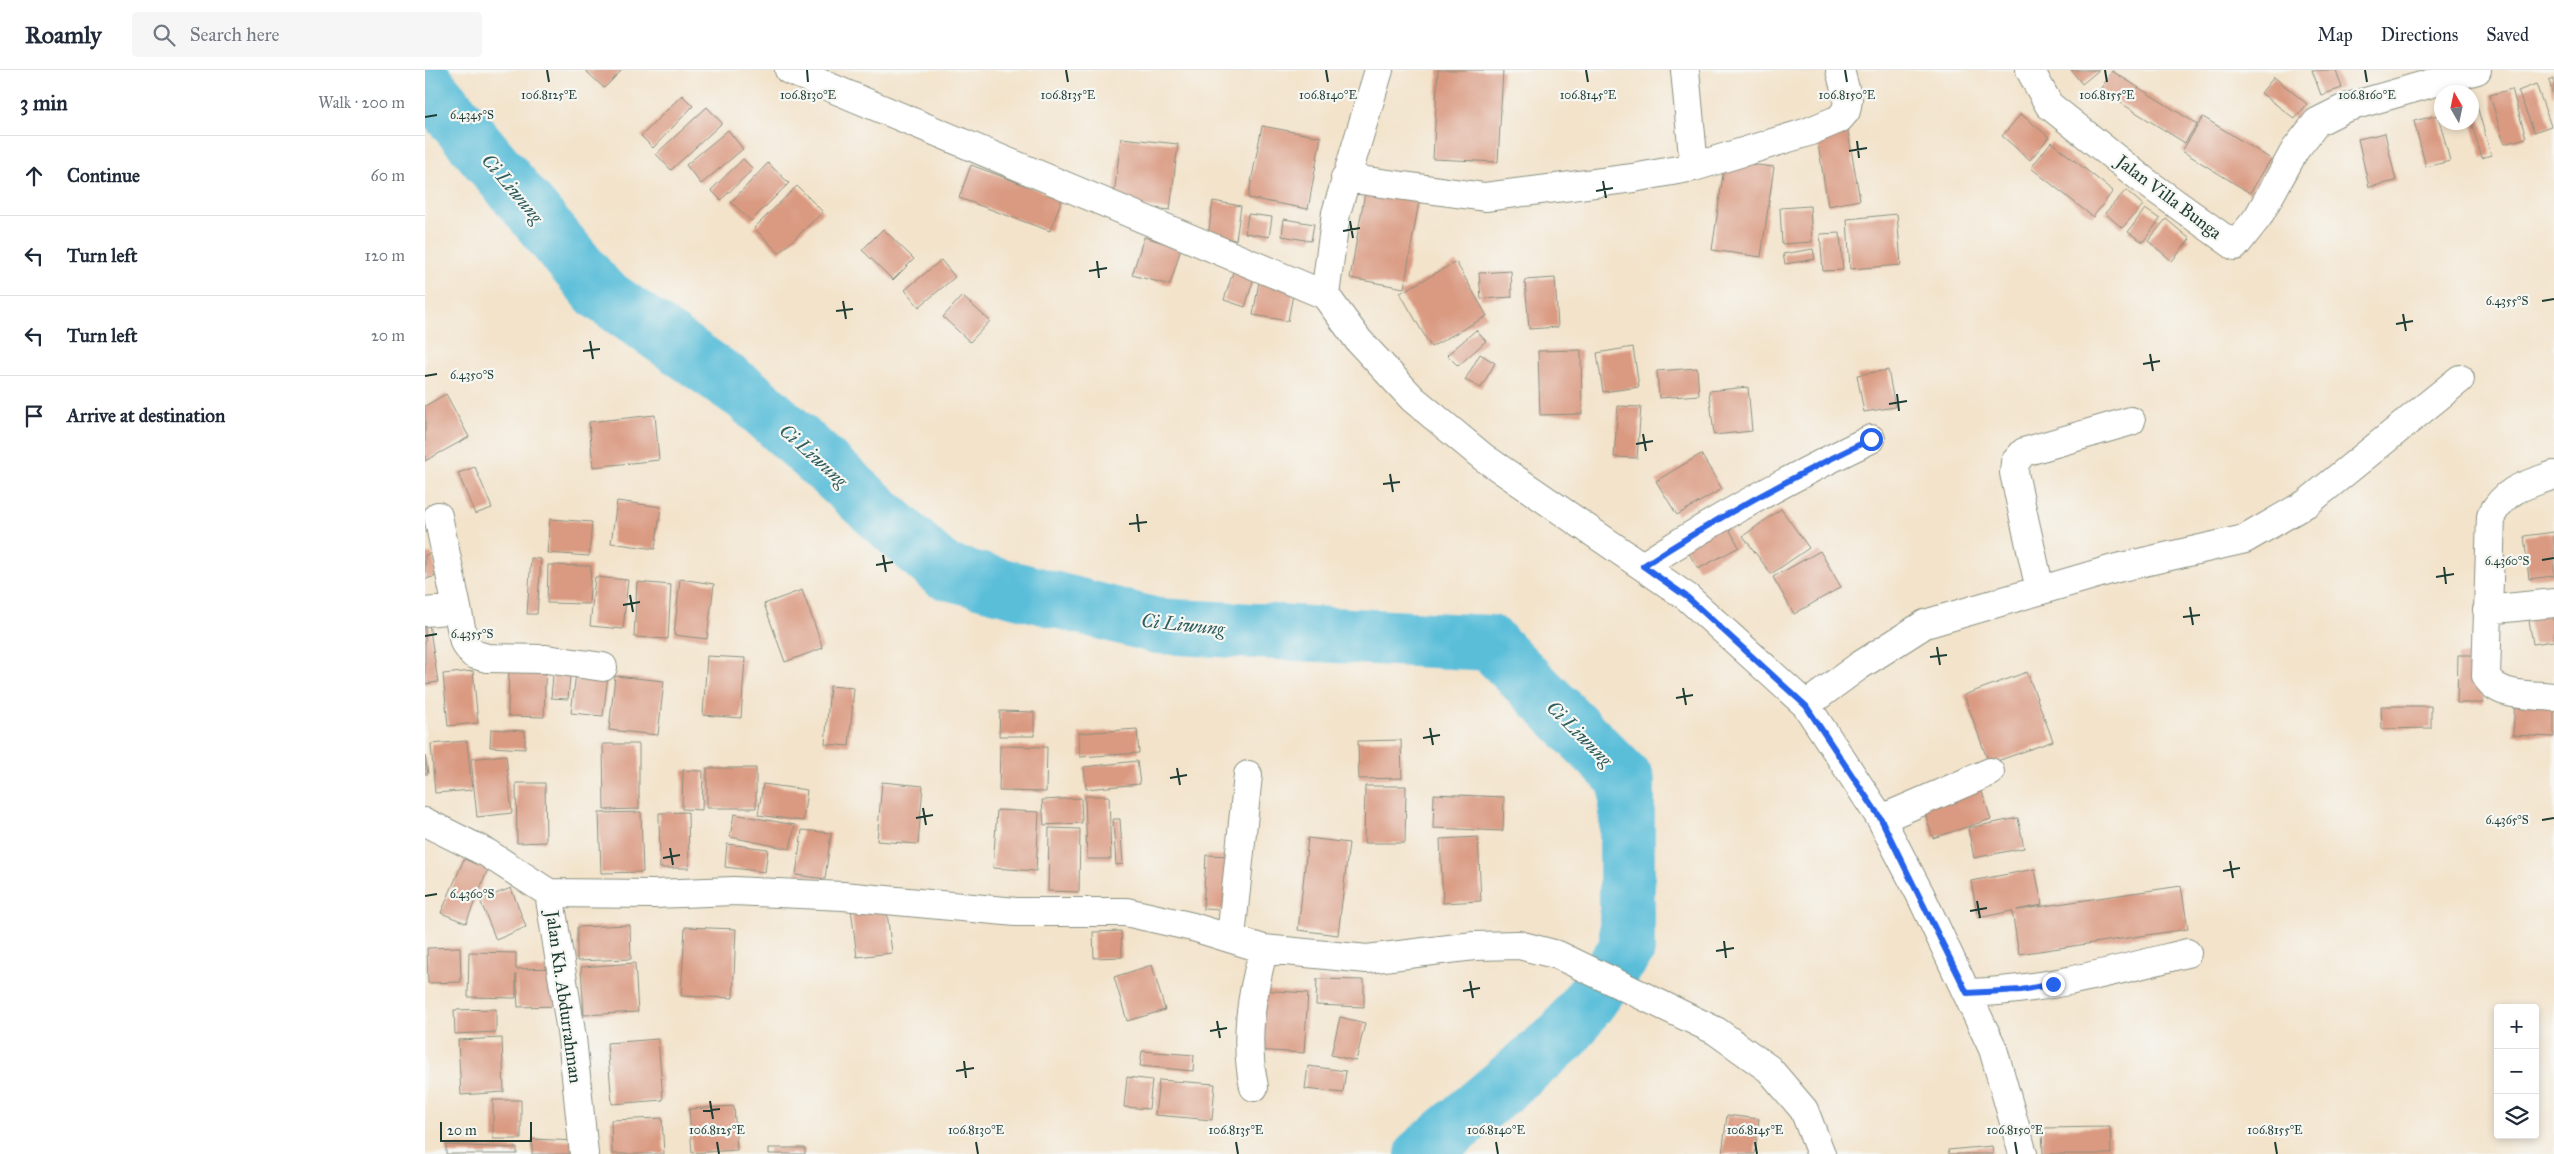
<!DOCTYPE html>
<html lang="en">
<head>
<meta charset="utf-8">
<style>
  body { margin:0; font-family:"IM FELL Great Primer",serif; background:#f6f6f7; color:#1f2937 }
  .controls { position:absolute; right:15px; bottom:15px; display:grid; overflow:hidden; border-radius:5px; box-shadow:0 2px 8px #0003 }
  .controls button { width:45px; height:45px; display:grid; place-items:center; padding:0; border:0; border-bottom:1px solid #e0e1e3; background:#fff; color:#1f2937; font:25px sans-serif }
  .compass { position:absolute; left:2009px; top:15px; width:45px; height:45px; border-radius:50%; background:#fff; box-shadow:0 2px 8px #0003; rotate:351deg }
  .scale { position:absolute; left:15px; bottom:12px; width:92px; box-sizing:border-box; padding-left:5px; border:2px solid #1f3d34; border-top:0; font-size:14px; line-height:18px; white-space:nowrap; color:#1f3d34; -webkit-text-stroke:4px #f6f6f2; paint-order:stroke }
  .stop { position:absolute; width:15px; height:15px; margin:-11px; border:4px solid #2563eb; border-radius:50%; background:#fff }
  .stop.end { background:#2563eb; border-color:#fff; box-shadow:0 1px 5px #0008 }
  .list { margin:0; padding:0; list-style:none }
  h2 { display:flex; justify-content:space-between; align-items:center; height:65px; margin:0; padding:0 20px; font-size:21px }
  h2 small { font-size:16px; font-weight:400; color:#747a83 }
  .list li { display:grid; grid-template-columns:32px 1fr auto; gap:15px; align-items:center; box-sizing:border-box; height:80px; padding:0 20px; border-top:1px solid #e0e1e3 }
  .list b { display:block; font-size:19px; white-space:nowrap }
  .list em { font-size:16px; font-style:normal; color:#747a83 }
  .icon { flex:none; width:28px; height:28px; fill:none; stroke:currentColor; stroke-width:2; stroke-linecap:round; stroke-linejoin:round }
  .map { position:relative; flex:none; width:2129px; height:1084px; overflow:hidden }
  header { display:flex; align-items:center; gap:30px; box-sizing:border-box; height:70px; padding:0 25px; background:#fff; border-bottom:1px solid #e0e1e3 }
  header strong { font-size:24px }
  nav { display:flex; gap:28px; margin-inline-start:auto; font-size:18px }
  .search { width:350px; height:45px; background:#f6f6f7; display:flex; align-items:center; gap:12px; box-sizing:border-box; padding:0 18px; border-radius:5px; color:#747a83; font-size:19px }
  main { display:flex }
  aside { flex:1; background:#fff }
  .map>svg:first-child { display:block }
</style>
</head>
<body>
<header>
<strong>Roamly</strong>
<div class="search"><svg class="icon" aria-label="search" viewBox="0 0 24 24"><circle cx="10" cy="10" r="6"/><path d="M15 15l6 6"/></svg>Search here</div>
<nav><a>Map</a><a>Directions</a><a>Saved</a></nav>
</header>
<main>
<aside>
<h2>3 min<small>Walk · 200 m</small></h2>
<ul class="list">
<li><svg class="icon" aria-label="ahead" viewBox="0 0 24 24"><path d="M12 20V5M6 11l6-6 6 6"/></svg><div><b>Continue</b></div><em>60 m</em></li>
<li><svg class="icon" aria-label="left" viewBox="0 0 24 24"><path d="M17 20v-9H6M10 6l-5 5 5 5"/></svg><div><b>Turn left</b></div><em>120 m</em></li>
<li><svg class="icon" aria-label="left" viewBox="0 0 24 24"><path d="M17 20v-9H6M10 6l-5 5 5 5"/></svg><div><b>Turn left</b></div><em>20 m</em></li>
<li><svg class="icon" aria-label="arrive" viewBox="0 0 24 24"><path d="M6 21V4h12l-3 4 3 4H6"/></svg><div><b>Arrive at destination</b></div></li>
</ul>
</aside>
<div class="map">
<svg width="2129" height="1084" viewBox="0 0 2129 1084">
  <rect width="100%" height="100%" fill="#f6f6f2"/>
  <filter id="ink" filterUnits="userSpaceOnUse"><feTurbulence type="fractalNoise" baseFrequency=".02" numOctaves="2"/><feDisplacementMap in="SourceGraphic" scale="10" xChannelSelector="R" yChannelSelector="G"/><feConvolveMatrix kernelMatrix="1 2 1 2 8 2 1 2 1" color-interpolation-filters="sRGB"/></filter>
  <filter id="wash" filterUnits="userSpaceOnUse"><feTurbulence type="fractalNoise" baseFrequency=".0096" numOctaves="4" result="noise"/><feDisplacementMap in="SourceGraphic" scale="20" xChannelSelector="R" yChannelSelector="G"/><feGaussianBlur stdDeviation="1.12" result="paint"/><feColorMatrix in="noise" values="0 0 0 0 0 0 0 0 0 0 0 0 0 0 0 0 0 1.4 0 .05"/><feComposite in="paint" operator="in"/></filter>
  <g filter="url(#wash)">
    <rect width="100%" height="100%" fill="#f3e3cb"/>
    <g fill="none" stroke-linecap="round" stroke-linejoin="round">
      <path stroke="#5abed9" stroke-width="56" d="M0,13L175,223L321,324L518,501L732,556L1065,573L1202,711V879L1140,964L998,1084"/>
    </g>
    <g id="blocks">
      <path fill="#da9a81" d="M160,0H197L179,18Z
        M1013,0H1078L1073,92L1008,89Z
        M1646,0H1674L1657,14Z
        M1887,0H1911L1917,18L1896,25Z
        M1687,1L1772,54L1760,73L1675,20Z
        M1849,7L1882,34L1870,49L1836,23Z
        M2129,8V26H2128L2124,10Z
        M2111,14L2126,56L2109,62L2093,21Z
        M2087,19L2101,68L2079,74L2065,25Z
        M257,25L268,36L228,78L216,66Z
        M2052,36L2066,85L2057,88L2046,52V38Z
        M282,37L297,53L246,100L231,84Z
        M1596,44L1624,67L1605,90L1577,66Z
        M2013,45L2025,91L2001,97L1989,51Z
        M1778,47L1846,89L1825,123L1757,81Z
        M837,56L896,67L883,139L823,128Z
        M1422,56L1435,130L1403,136L1391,61Z
        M303,60L318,79L276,114L261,95Z
        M1960,63L1971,111L1944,117L1933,69Z
        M696,68L753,74L745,140L688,133Z
        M1626,72L1688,121L1668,147L1606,98Z
        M318,89L328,99L296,130L286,120Z
        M1300,91L1349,97L1336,187L1287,180Z
        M343,93L364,113L326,151L306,132Z
        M546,95L637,129L625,161L534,128Z
        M372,116L398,142L354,183L329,158Z
        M1701,120L1718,135L1697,158L1680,143Z
        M940,122L994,131L979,218L925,208Z
        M788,131L816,136L811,170L783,166Z
        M1385,136L1387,172L1357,174L1355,138Z
        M1720,139L1735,149L1718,172L1703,162Z
        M823,144L847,147L844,167L820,163Z
        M1472,144L1476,195L1425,199L1422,149Z
        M859,149L889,154L886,171L857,166Z
        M1741,149L1765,169L1747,191L1723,171Z
        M458,159L489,189L468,210L437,180Z
        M1415,163L1418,200L1398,201L1395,164Z
        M719,167L756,178L745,215L707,205Z
        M1388,179L1390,189L1360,194L1358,184Z
        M516,190L530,207L494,237L480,220Z
        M1031,192L1062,246L1006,277L975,223Z
        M1086,201L1087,227L1056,229L1054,203Z
        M808,202L829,208L820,237L799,230Z
        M1130,208L1133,257L1104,259L1100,210Z
        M834,212L869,219L863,251L828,245Z
        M537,226L565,251L545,272L518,247Z
        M1051,260L1061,271L1033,296L1022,285Z
        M1208,277L1214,317L1178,322L1172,283Z
        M1156,280L1157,344L1115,345L1113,281Z
        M1055,284L1070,293L1056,318L1040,310Z
        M1272,298L1274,325L1234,328L1232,301Z
        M1463,300L1470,337L1439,342L1432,305Z
        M1323,317L1327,361L1289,365L1284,321Z
        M21,324L44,367L0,391V336Z
        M1193,336L1216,337L1212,388L1189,387Z
        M230,345L234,390L168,397L164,352Z
        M1276,384L1297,419L1252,445L1231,411Z
        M50,397L67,438L50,444L33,403Z
        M192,431L236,437L230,479L186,473Z
        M1356,439L1384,478L1346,504L1318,466Z
        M125,449L167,452L164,486L122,483Z
        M1300,451L1314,477L1273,499L1258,473Z
        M2129,462V506L2104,509L2099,466Z
        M1395,481L1416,517L1369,544L1348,507Z
        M7,483L12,506L0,509V485Z
        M106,488L116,489L112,544H102Z
        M123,495L166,496L164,534L122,533Z
        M170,507L203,510L198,559L165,556Z
        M255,509L289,514L282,569L249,565Z
        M212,512L246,515L243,569L209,567Z
        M377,520L398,578L360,592L339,534Z
        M2129,536V571L2108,574L2102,539Z
        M3,547L13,612L0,614V548Z
        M2033,585H2059L2058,633H2032Z
        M282,586L320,588L316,648L278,645Z
        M84,590H121L119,647L83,646Z
        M129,594L146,596L143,629L126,628Z
        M48,601L53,653L23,656L18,604Z
        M1602,602L1628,671L1564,694L1539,625Z
        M151,603L183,606L178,646L146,643Z
        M190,606L239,611L233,665L184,660Z
        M405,616L429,618L424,676L400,674Z
        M2090,629L2129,630V667L2088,665Z
        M1956,636H2006V658L1957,659Z
        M575,641L609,642V666H574Z
        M66,659L100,661V679L65,677Z
        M712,659L714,683L655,687L654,663Z
        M976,670L977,708L934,709L933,671Z
        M42,671L47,720L10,723L6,674Z
        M178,674H214V739L179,740Z
        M575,676L622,677L621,722L574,721Z
        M0,685L3,704H0Z
        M81,685L87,743L52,747L46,689Z
        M712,691L715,714L661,719L659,697Z
        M282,698H331V738H282Z
        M258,700L278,701L277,740L257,739Z
        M457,712L498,716L493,774L452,771Z
        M91,713H120L121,772L92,773Z
        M338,714L382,720L378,751L333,745Z
        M940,716H981L980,773H939Z
        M1555,716L1566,749L1508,768L1497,734Z
        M1009,724L1079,727L1078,761L1008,758Z
        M660,726H684L686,789H662Z
        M656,728L657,753L619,755L617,730Z
        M572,740L614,742L611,801L568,798Z
        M216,742L218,802L176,803L174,743Z
        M263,742L264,798H235L234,743Z
        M309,744L370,755L365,779L305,767Z
        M1593,748L1599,778L1549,788L1543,758Z
        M688,749H695L698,794L691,795Z
        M624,758L655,759L654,822L623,821Z
        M377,760L406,763L400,809L371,805Z
        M1053,767L1056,831L1018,833L1015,769Z
        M883,768L924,773L913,865L873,860Z
        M302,774L343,779L340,802L300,797Z
        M781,785L809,786L806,840L778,839Z
        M39,789L63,799L41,853L16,843Z
        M1610,799L1617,835L1592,840L1756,816L1763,859L1594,884L1587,841L1553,848L1546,811Z
        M86,818L101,857L71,870L55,830Z
        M461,834L467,883L432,887L426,838Z
        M205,855L206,889L152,891V857Z
        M260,857L311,859L308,928L256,926Z
        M696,861L697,887L669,888L668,862Z
        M35,877L36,912L3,913L2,878Z
        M44,882L91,883V899L135,898L136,936L93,937L91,904V928L43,927Z
        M210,893L213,942L159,945L156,897Z
        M727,895L740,940L702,951L689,907Z
        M892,909L939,910V937L891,935Z
        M834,920L883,923L879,983L830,980Z
        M71,939V962L30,964L29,940Z
        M915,947L940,953L931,991L906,985Z
        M77,968L79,1022L36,1025L33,970Z
        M233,969L238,1030L187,1034L182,973Z
        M717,981L769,985L768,1001L715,996Z
        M883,996L921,1001L918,1023L880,1019Z
        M702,1007L727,1010L724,1039L699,1037Z
        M734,1010L790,1014L787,1050L730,1045Z
        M68,1030H96V1069H68Z
        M309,1036L312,1080L267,1083L264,1039Z
        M1302,1045L1334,1049L1330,1084H1297Z
        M237,1048L239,1084H187L186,1050Z
        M1685,1057L1686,1084H1618L1617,1058Z
        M107,1069L151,1071V1084H107Z
        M21,1075L92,1078V1084H21Z
        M1567,1076L1568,1084H1524L1523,1080Z
        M344,1078H380V1084H344Z"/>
    </g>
  </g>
  <g filter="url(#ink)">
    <use href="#blocks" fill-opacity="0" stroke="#899080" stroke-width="1"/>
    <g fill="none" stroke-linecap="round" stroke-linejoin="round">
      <g stroke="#899080" stroke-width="30">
        <path id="street" d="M364,0L900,225
          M954,0L911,143L900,225L934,271L988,329L1058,387L1262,527L1381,635L1456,749L1495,824L1568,979L1598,1084
          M1260,0L1269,97
          M1605,0L1624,35L1718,110L1810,176L1833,147L1870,80L1892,52L1920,38L2052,0
          M920,108L1060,127L1208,108L1269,97L1383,62L1414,49L1421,41L1423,30L1415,0
          M2129,405C2101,415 2081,418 2066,446L2061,606C2073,628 2106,624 2129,627
          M13,446L39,572L48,584L62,588L121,589L178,597
          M1218,496C1291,448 1367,407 1446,369
          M1615,520L1589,403L1590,392L1599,382L1706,351
          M2062,540L2129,533
          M0,542L32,539
          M1381,635L1434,596L1500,554L1692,498L1820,469L1882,433L2035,309
          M1456,749L1565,702
          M0,752L62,783L124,823L147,968L159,1084
          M124,823L229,824L309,821L418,826L591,842H701L768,857L839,879L942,889L1049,876L1094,875L1133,885L1291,961L1344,999L1379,1040L1396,1084
          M806,867L823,705
          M1542,923C1617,921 1690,901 1762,883
          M829,1017C819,970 826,925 839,879"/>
      </g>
      <use href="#street" stroke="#fff" stroke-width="28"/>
    </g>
  </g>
  <g fill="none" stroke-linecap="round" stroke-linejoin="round" filter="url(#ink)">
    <path stroke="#2563eb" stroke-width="6" d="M1446,369C1367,407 1291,448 1218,496L1262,527L1381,636L1456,749L1542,923L1596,920L1628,914"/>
  </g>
  <path fill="none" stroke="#1f3d34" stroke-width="2" d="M122,0L124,12M382,0L383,12M641,0L643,12M901,0L903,12M1161,0L1163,12M1420,0L1422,12M1680,0L1682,12M1940,0L1942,12M0,47L12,45M1432,71L1434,88M1424,81L1442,78M1178,111L1181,128M1171,121L1188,118M925,151L928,168M918,161L935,158M672,191L674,208M664,201L682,198M418,231L421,249M2117,231L2129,229M411,241L428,239M1978,244L1981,261M1971,254L1988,251M165,271L168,289M158,281L175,279M1725,284L1728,301M1718,294L1735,291M0,306L12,304M1472,324L1474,341M1464,334L1482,331M1218,364L1221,381M1211,374L1228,371M965,404L968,422M958,414L975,412M712,444L714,462M704,454L722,452M458,485L461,502M2117,490L2129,488M451,495L468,492M2019,497L2021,514M2011,507L2029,504M205,525L208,542M198,535L215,532M1765,537L1768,555M1758,547L1775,545M0,566L12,564M1512,577L1515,595M1505,587L1522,585M1258,618L1261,635M1251,628L1268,625M1005,658L1008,675M998,668L1015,665M752,698L755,715M745,708L762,705M498,738L501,755M491,748L508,745M2117,750L2129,748M245,778L248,795M238,788L255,785M1805,791L1808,808M1798,801L1815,798M0,826L12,824M1552,831L1555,848M1545,841L1562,838M1299,871L1301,888M1291,881L1309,878M1045,911L1048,928M1038,921L1055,918M792,951L795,968M785,961L802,958M539,991L541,1008M531,1001L549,998M285,1031L288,1049M278,1041L295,1039M292,1072L294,1084M551,1072L553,1084M811,1072L813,1084M1071,1072L1073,1084M1330,1072L1332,1084M1590,1072L1592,1084M1850,1072L1852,1084"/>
  <g text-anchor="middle" stroke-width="4.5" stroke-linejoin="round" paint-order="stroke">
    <g font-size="18" fill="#1f3d34" stroke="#f6f6f2">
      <text transform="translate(1744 127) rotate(37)" y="6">Jalan Villa Bunga</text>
      <text transform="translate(139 927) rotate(82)" y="6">Jalan Kh. Abdurrahman</text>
    </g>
    <g font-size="19" font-style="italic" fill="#2e5d5d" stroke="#f6f6f2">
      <text transform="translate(88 118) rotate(50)" y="7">Ci Liwung</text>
      <text transform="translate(389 385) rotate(42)" y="7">Ci Liwung</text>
      <text transform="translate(758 554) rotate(6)" y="7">Ci Liwung</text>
      <text transform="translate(1155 663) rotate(45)" y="7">Ci Liwung</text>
    </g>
  </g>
  <g font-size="12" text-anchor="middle" fill="#1f3d34" stroke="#f6f6f2" stroke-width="4.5" stroke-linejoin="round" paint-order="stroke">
    <text x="124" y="29">106.8125°E</text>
    <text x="383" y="29">106.8130°E</text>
    <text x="643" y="29">106.8135°E</text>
    <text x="903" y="29">106.8140°E</text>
    <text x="1163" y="29">106.8145°E</text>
    <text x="1422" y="29">106.8150°E</text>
    <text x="1682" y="29">106.8155°E</text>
    <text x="1942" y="29">106.8160°E</text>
    <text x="47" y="49">6.4345°S</text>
    <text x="2082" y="235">6.4355°S</text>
    <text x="47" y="309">6.4350°S</text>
    <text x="2082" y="495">6.4360°S</text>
    <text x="47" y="568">6.4355°S</text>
    <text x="2082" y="754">6.4365°S</text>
    <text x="47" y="828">6.4360°S</text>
    <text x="292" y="1064">106.8125°E</text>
    <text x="551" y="1064">106.8130°E</text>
    <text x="811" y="1064">106.8135°E</text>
    <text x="1071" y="1064">106.8140°E</text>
    <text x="1330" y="1064">106.8145°E</text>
    <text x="1590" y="1064">106.8150°E</text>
    <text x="1850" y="1064">106.8155°E</text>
  </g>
</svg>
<div class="controls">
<button>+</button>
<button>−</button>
<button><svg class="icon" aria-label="layers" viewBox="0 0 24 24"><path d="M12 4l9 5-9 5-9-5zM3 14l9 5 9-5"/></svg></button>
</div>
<svg class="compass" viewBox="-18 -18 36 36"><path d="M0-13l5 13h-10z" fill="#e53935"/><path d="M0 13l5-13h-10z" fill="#747a83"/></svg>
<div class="scale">20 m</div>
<div class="stop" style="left:1446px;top:369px"></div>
<div class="stop end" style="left:1628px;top:914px"></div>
</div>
</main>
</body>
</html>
